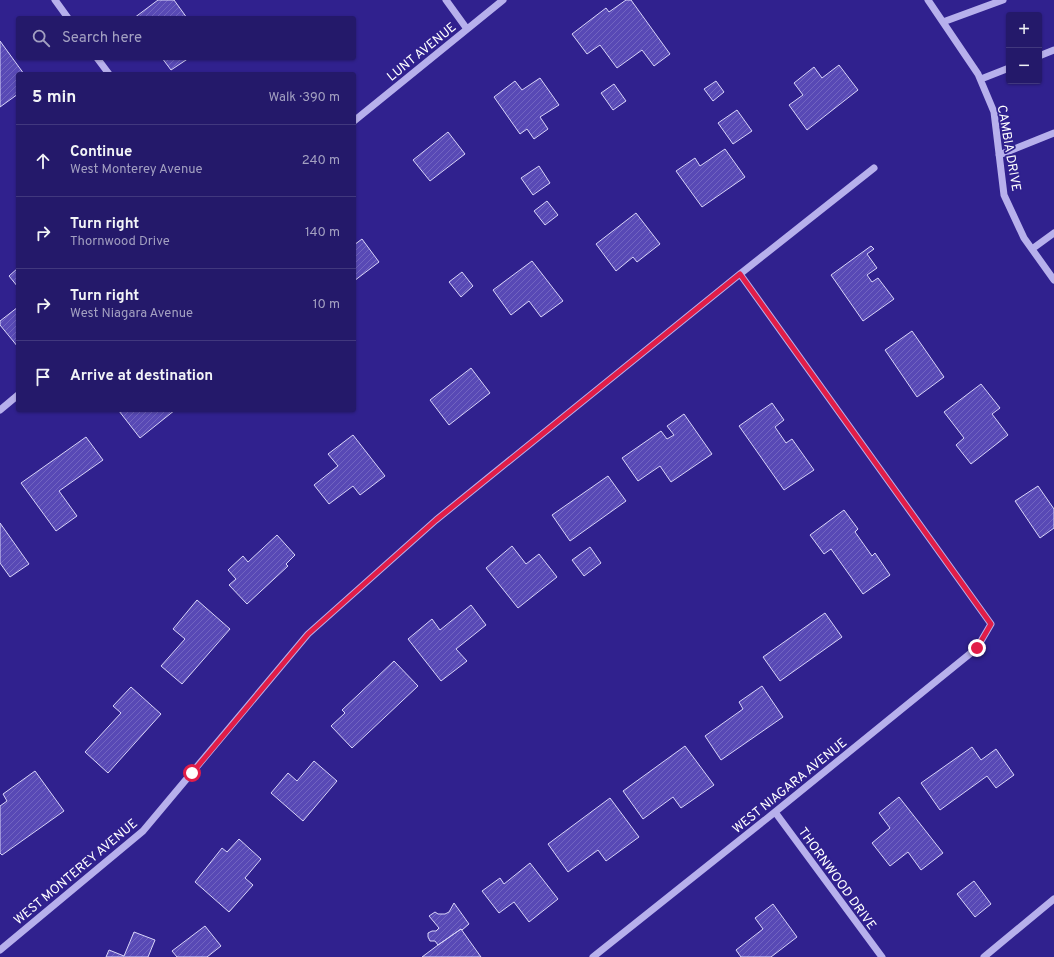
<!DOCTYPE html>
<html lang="en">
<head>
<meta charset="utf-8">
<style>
  body { margin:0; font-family:Overpass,sans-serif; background:#2c2270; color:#f1f3f6 }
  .controls { position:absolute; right:12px; top:12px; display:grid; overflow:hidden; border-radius:4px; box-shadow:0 1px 3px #0004 }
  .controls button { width:36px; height:36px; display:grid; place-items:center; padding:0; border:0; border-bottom:1px solid #41387e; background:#24196a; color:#f1f3f6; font:20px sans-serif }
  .stop { position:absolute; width:12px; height:12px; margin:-9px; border:3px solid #e11d48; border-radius:50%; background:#fff }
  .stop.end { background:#e11d48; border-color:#fff; box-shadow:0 1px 4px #0008 }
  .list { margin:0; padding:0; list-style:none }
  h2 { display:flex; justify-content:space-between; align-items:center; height:52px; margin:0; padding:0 16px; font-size:17px }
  h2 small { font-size:13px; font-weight:400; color:#a3a0c1 }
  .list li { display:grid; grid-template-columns:26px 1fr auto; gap:12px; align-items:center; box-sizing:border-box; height:72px; padding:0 16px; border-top:1px solid #41387e }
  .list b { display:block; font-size:15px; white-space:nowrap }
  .list p { margin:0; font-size:13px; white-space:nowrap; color:#a3a0c1 }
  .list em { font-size:13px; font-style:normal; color:#a3a0c1 }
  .icon { flex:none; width:22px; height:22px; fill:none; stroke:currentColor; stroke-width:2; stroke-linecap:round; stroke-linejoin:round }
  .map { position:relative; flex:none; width:1054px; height:957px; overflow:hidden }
  .search { position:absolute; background:#24196a; box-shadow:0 1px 3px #0004; left:16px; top:16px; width:340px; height:44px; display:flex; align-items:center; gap:10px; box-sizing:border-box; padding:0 14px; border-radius:4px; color:#a3a0c1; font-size:15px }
  .panel { position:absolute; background:#24196a; box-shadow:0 1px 3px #0004; left:16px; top:72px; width:340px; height:340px; border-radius:4px }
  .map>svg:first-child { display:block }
</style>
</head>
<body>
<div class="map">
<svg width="1054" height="957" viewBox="0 0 1054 957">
  <defs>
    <pattern id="building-hatch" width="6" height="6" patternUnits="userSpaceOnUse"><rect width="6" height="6" fill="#5849b5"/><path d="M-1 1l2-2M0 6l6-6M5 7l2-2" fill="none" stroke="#7164c0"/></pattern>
  </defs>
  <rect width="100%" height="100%" fill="#30218e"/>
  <path fill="url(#building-hatch)" stroke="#d9d5f9" d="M158,0H174L187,18H134Z
    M626,0H631L670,54L654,66L642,50L617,68L600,45L587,54L572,34L606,8L609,12Z
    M0,41L24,74H18V94L0,107Z
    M162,58H189L171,70Z
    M839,65L858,90L807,130L789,105L803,95L794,83L814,67L822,78Z
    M540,78L559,105L540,117L548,129L534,139L527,129L520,134L494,97L515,81L522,90Z
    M716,81L724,92L713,101L704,89Z
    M614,84L626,101L613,110L601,93Z
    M737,110L752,131L733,144L718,123Z
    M448,132L465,154L430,181L413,160Z
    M725,149L745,177L702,207L676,171L695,158L700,166Z
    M539,166L550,183L533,195L521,178Z
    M547,201L558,215L545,225L534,211Z
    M636,213L660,244L637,262L633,257L616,271L596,244Z
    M362,239L379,262L354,281V245Z
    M871,246L874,249L867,254L877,268L867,275L872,282L878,278L894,299L863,321L831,275Z
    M532,261L563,301L541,317L529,301L511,315L493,290Z
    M18,268V287L9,276Z
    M462,272L473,286L461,297L449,282Z
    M18,307V347L0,325V321Z
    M912,331L944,377L917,397L885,350Z
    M471,368L490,393L449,425L430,400Z
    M981,384L1000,408L992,414L1008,435L971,464L956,445L964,438L944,412Z
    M772,403L784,420L775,427L786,443L792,439L814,470L784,490L739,426Z
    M121,410H175L140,438L119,411Z
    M684,414L712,454L671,482L660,466L638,481L622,458L661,431L667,439L674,435L667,426Z
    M353,435L385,476L360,495L353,486L329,504L314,485L338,466L328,454Z
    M86,437L103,460L59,491L77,516L56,531L21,483Z
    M608,476L626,501L570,541L552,515Z
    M1038,486L1054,509V528L1040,538L1015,501Z
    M844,510L858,529L855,532L872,556L875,553L890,575L863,594L831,549L824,554L810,535Z
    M0,523L29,564L10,577L0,563Z
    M277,535L295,555L286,564L288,566L247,604L229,585L236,579L228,570L243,556L248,562Z
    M512,546L526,564L539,554L557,577L518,608L486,568Z
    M590,547L601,563L584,576L572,560Z
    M197,600L230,629L182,684L161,666L185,639L173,629Z
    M471,605L486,625L456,649L467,661L441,681L408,639L432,619L440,630Z
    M825,613L842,637L780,681L763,657Z
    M394,661L418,686L352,748L331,726L345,713L342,710Z
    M762,686L783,717L721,760L705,736L743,709L739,702Z
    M131,687L161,714L108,773L85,752L121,713L113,706Z
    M685,746L714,785L681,808L673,797L643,819L623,791Z
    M972,747L981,760L996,749L1014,775L996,788L987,776L940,810L921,783Z
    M314,761L337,781L303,821L271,793L288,773L297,781Z
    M35,771L64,811L2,855L0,853V806L7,801L3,794Z
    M899,797L943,853L921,870L908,852L890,866L872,843L890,828L879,813Z
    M610,798L639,837L606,861L598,850L568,872L548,844Z
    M239,839L261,859L245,878L253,885L229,912L195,882L222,848L227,852Z
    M530,863L558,899L529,922L514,902L499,913L482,891L500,878L504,884Z
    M974,881L991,904L975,917L957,894Z
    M454,903L469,924L462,930L461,929L438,945L435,941H430L428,937V933L432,931H436L439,928L429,916L435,912L438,914H445L449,912Z
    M773,904L797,937L771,957H741L736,950L763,929L755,918Z
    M205,926L221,946L207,957H177L172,951Z
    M461,929L481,957H422L438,945Z
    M134,932L155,940L148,957H106L109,950L124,956Z"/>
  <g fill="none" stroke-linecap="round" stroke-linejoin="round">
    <path stroke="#b7b0ec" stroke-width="7" d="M55,0L68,18
      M446,0L467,29
      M928,0L978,74L994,112L1004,195L1024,238L1054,280
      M943,22L1003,0
      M1039,56L1054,50
      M97,58L109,74
      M981,79L1009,68
      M354,121L503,0
      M999,155L1054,133
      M1032,249L1054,233
      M0,410L18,395
      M775,812L882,957
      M0,950L143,831L308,634L436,520L740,274L874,168
      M593,957L775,812L977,648L991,624L740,274
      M984,957L1054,899"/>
  </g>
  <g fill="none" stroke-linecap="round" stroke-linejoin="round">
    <path stroke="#e11d48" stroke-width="5" d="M192,773L308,634L436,520L740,274L991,624L977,648"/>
  </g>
  <g text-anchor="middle" stroke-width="3.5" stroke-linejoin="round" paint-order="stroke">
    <g font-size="13" fill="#fff" stroke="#30218e">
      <text transform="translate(421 51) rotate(-39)" y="5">LUNT AVENUE</text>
      <text transform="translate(1010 148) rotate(80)" y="5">CAMBIA DRIVE</text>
      <text transform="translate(789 785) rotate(-39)" y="5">WEST NIAGARA AVENUE</text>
      <text transform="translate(75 871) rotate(-40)" y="5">WEST MONTEREY AVENUE</text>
      <text transform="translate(838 878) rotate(54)" y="5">THORNWOOD DRIVE</text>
    </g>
  </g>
</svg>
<div class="controls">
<button>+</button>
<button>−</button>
</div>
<div class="stop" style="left:192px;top:773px"></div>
<div class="stop end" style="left:977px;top:648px"></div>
<div class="search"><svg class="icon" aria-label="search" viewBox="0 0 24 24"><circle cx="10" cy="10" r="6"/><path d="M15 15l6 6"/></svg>Search here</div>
<section class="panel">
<h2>5 min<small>Walk · 390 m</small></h2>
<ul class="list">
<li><svg class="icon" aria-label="ahead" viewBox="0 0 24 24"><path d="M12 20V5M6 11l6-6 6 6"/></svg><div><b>Continue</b><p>West Monterey Avenue</p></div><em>240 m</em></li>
<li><svg class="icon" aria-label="right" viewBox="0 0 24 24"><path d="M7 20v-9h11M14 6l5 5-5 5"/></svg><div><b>Turn right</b><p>Thornwood Drive</p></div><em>140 m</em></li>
<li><svg class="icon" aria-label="right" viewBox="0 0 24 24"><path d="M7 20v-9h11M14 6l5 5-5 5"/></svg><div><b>Turn right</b><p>West Niagara Avenue</p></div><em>10 m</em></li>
<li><svg class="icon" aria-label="arrive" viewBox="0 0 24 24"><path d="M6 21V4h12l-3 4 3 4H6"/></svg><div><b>Arrive at destination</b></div></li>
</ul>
</section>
</div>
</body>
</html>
